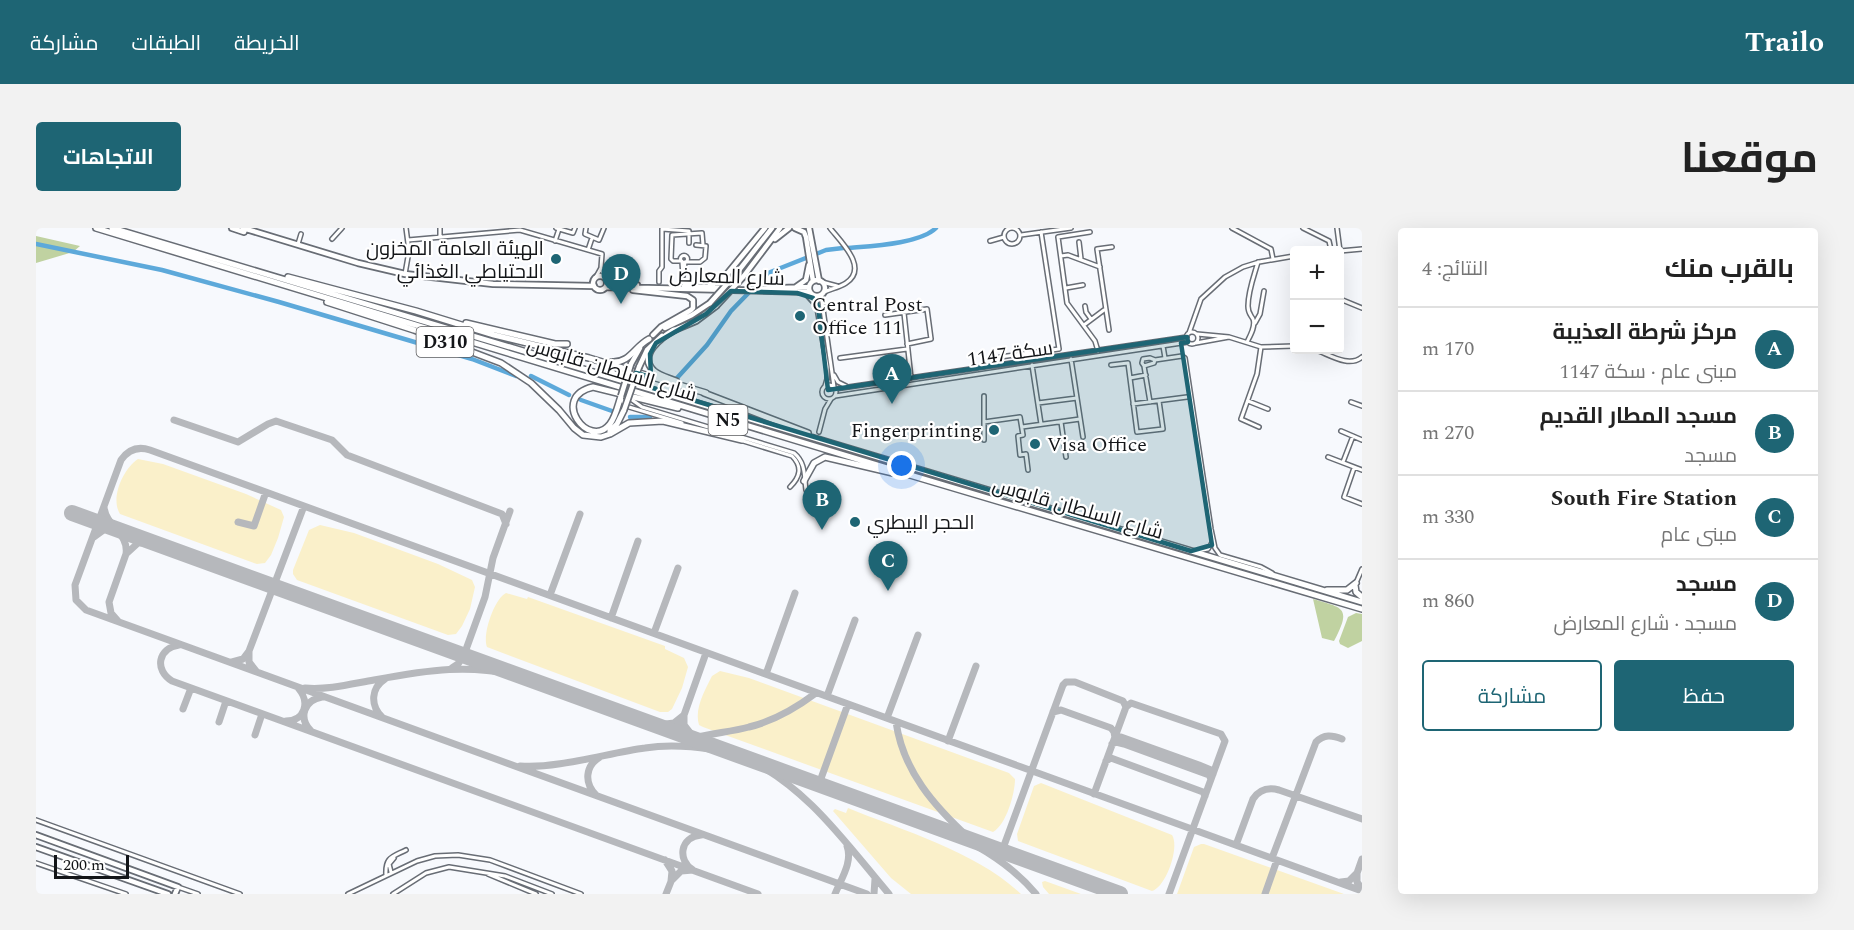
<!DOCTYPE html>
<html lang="ar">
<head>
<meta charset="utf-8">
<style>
  body { margin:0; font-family:Spectral,Cairo,serif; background:#f2f2f2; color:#222; direction:rtl }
  .controls { position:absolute; right:18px; top:18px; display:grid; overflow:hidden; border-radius:6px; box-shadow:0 6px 24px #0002 }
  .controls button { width:54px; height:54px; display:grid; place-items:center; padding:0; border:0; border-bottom:2px solid #e0e0e0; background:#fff; color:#222; font:30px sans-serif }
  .scale { position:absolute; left:18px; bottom:15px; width:75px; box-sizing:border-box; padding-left:6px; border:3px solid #131518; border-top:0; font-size:16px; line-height:21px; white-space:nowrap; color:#131518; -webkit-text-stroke:4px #fff; paint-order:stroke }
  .you { position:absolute; left:866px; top:238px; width:21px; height:21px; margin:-15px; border:4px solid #fff; border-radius:50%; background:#1a73e8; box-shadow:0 0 0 9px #1a73e833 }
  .badge { display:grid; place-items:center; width:39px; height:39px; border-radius:50%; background:#1e6574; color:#fff; font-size:20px; font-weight:700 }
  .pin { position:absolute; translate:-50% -50px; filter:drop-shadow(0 2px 3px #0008) }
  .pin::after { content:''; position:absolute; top:32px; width:21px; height:18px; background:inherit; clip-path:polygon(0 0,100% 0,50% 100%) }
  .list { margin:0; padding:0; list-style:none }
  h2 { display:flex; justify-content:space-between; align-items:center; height:78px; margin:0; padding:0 24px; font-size:26px }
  h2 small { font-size:20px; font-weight:400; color:#767676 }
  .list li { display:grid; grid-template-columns:39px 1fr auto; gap:18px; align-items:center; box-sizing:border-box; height:84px; padding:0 24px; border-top:2px solid #e0e0e0 }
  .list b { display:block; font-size:22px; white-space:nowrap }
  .list p { margin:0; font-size:20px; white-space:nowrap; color:#767676 }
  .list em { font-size:20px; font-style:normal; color:#767676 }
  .actions { display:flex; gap:12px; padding:18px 24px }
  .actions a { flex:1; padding:14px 0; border:2px solid #1e6574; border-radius:6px; text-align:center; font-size:21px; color:#1e6574 }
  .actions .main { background:#1e6574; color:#fff }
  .map { position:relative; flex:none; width:1326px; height:666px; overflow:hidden; direction:ltr; border-radius:6px }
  header { display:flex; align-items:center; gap:36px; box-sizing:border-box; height:84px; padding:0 30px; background:#1e6574; color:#fff }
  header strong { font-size:28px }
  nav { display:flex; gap:33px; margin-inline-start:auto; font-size:21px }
  .intro { display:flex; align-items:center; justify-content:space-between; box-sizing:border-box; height:144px; padding:0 36px }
  h1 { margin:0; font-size:42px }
  .button { padding:15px 27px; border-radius:6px; background:#1e6574; color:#fff; font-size:21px; font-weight:700 }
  main { display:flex; gap:36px; padding:0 36px }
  aside { flex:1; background:#fff; border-radius:6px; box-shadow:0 6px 24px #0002 }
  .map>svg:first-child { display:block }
</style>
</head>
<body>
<header>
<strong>Trailo</strong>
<nav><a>الخريطة</a><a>الطبقات</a><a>مشاركة</a></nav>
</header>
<div class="intro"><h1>موقعنا</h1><a class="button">الاتجاهات</a></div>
<main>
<aside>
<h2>بالقرب منك<small>النتائج: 4</small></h2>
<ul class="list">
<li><span class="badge">A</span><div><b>مركز شرطة العذيبة</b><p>مبنى عام · سكة 1147</p></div><em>170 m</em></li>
<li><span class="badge">B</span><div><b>مسجد المطار القديم</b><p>مسجد</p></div><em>270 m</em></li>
<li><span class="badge">C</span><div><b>South Fire Station</b><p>مبنى عام</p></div><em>330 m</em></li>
<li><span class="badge">D</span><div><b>مسجد</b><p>مسجد · شارع المعارض</p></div><em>860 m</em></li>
</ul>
<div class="actions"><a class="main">حفظ</a><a>مشاركة</a></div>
</aside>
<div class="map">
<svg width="1326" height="666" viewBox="0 0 1326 666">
  <rect width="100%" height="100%" fill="#f7f9fd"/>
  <path fill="#c0d2a1" d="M0,8L44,18L37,24L0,35Z
    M1277,371C1307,380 1316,379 1298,413L1286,410Z
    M1320,385L1326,386V413L1312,420L1304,416L1303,413L1312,389Z"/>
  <path fill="#faf0ca" d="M102,231L127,236L210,266L245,282L248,289L242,310L235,327L229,335L221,336L84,286C74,270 87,241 102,231Z
    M284,297L318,305L402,336L436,352L439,359L434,381L426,398L420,406L412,407L261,352L257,346V342L273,302Z
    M470,365L491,371L492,369L629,418V421L648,430L652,439L646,460L636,481L632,484H624L451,419C446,407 458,371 470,365Z
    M684,443L713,450L973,545L979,551C979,566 970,597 957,604L667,499L663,497C658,481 669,462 676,448Z
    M1005,555L1136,607C1144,619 1130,659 1116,663L982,613L981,606L998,558Z
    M812,580C868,603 941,624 985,666H875L855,650L797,583L799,581L810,585Z
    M1165,616H1168L1308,666H1141L1158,619Z
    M1009,653L1045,666H1013L1007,659L1006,654Z"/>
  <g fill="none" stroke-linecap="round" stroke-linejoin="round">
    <path stroke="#5da9da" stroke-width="4.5" d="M0,16L126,42L243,74L436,131L480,148
      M812,20C834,18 884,16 900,0
      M780,26L790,22L807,20
      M495,148L533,167
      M641,150L671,117L695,83L732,45L775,28
      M545,172L576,183
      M594,189H614"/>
    <path stroke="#b6b8bc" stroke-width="7" d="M138,192L202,214L232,196L240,193L296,212L311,227L466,286L470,296
      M68,279C70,299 93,305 90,326
      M202,294L218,298L230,264
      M58,309L69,301H79
      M514,367L544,286
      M575,390L602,313
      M82,393L75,385L73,374L90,326L102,315L118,314
      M618,405L642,340
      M143,417C122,420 118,442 136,453L722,666
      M213,423L268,278
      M196,434L207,431L213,423V434L220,443
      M416,440L422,436L428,427L449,369L457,330L474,283
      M730,446L759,365
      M269,460C292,462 315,456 338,452C391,442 435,435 489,449
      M791,468L819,392
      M147,481L155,460
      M1017,484L1025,482L1075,500L1078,504L1079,510L1085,509L1163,537L1175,542L1177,546
      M346,489C334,477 335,460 349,451
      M851,490L882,407
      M250,493C269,493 274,474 263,461
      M183,494L190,473
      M860,494C867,543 898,578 934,611
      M622,497L638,495L648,487V497L658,510C676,505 695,504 713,499C738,493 760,480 780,465
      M275,503C262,490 268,472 286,469
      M642,504L670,425
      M219,507L226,486
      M912,513L940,438
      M1076,516L1080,514L1088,516L1173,547L1175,551
      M708,529C771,559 808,613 853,666
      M1070,533L1075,530L1167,564L1169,568
      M484,538C520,541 572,525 609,520C640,515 670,520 701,526
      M783,556L812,476
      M1058,566L1090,479L1095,475L1185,506L1189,513L1133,666
      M560,567C548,555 549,538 564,529
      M908,602C943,617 975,636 1000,666
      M1200,617L1217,571C1223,562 1232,559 1243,562L1326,591
      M966,623L1027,457L1030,454H1039L1087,473L1090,479
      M1236,630L1280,514C1288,506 1296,507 1306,511
      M629,632L636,643L635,653L645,643L657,642C641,632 644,609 665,607
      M1320,648L1326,631
      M1305,654L1313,653L1321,645V654L1326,661
      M630,666L636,651
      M799,666C805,651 817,634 811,618
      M831,666L50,382L40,372L39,357L85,232C92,222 102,218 114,222L1326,663
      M838,666L839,651
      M1229,666L1241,632"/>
    <path stroke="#b6b8bc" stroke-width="16" d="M36,285L1084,666"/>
    <g stroke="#686d75" stroke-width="6">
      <path id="minor" d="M968 8a8 8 0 1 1 16 0a8 8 0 1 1-16 0Z
        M520,0L537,5L539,0
        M550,0L549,6L563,12L568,0
        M1196,0L1235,21L1237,31
        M1267,0L1293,13L1295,22
        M1301,0L1304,23
        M1054,4L1022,9L1031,75L1059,113L1062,123
        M985,7L1035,0
        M404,9V0
        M296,11L306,0
        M372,12L484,2L566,26L565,40L560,49
        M519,13L523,1
        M954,13L968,9
        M1043,14L1045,31
        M262,16L265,6
        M552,22L556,10
        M1304,23L1326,21
        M644.5 31a3.5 3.5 0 1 1 7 0a3.5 3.5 0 1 1-7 0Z
        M1025,28L1032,27L1064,39
        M646,33H637L635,31L636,7L666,5L667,17
        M646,34L647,48
        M650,34H664L669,30L670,18L660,17
        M565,40L568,48
        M369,46L373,23L370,0
        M647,48L649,34
        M623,54V43L626,39V1L653,3V15
        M786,54L801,58
        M1030,60L1047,57
        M788,64C795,61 804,59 810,55C833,40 805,14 794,0
        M785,67L798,159
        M779,68L791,139V151L789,158
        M1304,71L1326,80
        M1049,78L1050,84L1055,91
        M868,85L875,150
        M849,87L891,81L895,111L871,116
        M1219,95L1224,86L1228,63
        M1048,97L1068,82
        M1073,102L1061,21L1076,19
        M1150 110a6 6 0 1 1 12 0a6 6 0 1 1-12 0Z
        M1153,105L1165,71L1189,49L1207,39L1223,34L1258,28
        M1193,109L1225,119L1258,118
        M1211,114C1214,108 1220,98 1217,91C1214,86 1212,85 1212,78C1212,63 1218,48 1222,34
        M1160,115L1193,109L1161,106
        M1127,118L1129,130
        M1280,122C1294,127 1313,140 1326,129
        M804,130L871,121
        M1035,131L1047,209
        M1119,132L1118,135L1108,138L1106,135L1107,131L1114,130L1119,132L1146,128L1149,130L1175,301L1179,320L1184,327L1225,339L1236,345
        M964,137V129L1023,121L1005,4
        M996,137L1005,196
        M1075,137L1092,135L1101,204L1127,201L1123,173
        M1108,138L1114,174
        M798,147L802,154L810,158
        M1094,150L1110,147
        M786 164a7 7 0 1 1 14 0a7 7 0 1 1-14 0Z
        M799,161L1151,109
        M799,168L1152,114
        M948,168V212
        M592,169L606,179L758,225C770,235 768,248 770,262
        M585,170L588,176L593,179L646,195
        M1212,173L1232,181
        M1315,174L1326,178
        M1002,175L1041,170
        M1097,176L1151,169
        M948,194L984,189L987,207L982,208L984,227L990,226L992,242
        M1025,194L1030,229
        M986,199L1044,191
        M1223,199L1205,191L1221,146L1225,119
        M1305,203L1326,212
        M783,204L789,181L795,171
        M704,212L756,228C767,239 764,249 754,259
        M1292,229L1326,242
        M1307,234L1317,208
        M1318,240L1308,269L1326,276
        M1161,323L1172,321L1177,313
        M1320,355L1326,341
        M0,592L204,666
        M0,635L90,666
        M355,644L353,636L358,630
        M452,646L500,666
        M350,647C349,629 356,629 370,622
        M142,659L162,666
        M312,666L381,633L399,628L422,627L454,632L545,666
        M357,666L390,645L413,639L469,648L516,666"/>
    </g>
    <g stroke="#686d75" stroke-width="8">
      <path id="major" d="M196,0L208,4
        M207,0L322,35L369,46L457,56L558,58
        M759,0L768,4L770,9L777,53
        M773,0L783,53
        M739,11L753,0
        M700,46L736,0
        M557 55a7 7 0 1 1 14 0a7 7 0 1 1-14 0Z
        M707,49L744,0
        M571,52L601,57
        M773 60a8 8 0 1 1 16 0a8 8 0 1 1-16 0Z
        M674,57L687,51L729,0
        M648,58L691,60
        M570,59L774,64
        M760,59L770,52L773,37
        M720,61L773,59
        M597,62L651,68L657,72V80L655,82L625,99L617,107
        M772,67L782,78
        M629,100L656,87L674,75
        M636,103L660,93L680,78
        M595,136L604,120
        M603,139L611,122L626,108
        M0,607L142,659L139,666
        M0,619L132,666"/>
    </g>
    <g stroke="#686d75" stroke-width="8">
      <path id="highway" d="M60,0L874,247L1326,381
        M76,0L1326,374
        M252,49L380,83L458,107L553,130L670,165
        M291,74L378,102L465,135L495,155L523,182L538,200L547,207L565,209L574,206L593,195L627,193L706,212
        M430,95L519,116H531
        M638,102C626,109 601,127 618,143C624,148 633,150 640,153
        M576,134C594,135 598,119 613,111
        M567,135L571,142L582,148
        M668,165L772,205
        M585,168C582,177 580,188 574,196C553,223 513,169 557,159L642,180
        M574,203L581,196L588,182
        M768,253L778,235L789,229L857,245
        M1319,357L1320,364L1326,369
        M1291,362H1311L1320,355"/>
    </g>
    <use href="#minor" stroke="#fff" stroke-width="3"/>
    <use href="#major" stroke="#fff" stroke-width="4.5"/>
    <use href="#highway" stroke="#fff" stroke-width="5"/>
    <g stroke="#686d75" stroke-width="8" stroke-linecap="butt">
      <path id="major-bridge" d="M674,75L700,46
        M680,78L707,49
        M585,168L595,136
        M588,182L603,139"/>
    </g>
    <use href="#major-bridge" stroke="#fff" stroke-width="4.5"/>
  </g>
  <path fill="#1e6574" fill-opacity="0.2" stroke="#1e6574" stroke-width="4.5" stroke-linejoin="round" d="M695,63L761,65L777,70L782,78L792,162L1151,109L1152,114L1145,115L1176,317L1155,323L597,154L600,145L615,149L614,126L620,115L670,86Z"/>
  <g fill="#1e6574" stroke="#fff" stroke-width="2">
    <circle cx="520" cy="31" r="6"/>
    <circle cx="764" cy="88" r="6"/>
    <circle cx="958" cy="202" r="6"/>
    <circle cx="999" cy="216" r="6"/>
    <circle cx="819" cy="294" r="6"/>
  </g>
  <g text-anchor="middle" stroke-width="4.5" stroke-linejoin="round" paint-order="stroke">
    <g fill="#fff" stroke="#5a5b5d" stroke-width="1.5">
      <rect x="380.5" y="99" width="57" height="30" rx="4.5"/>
      <rect x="672.5" y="177" width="39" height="30" rx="4.5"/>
    </g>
    <g font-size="18" font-weight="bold" fill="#131518">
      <text x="409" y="120">D310</text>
      <text x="692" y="198">N5</text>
    </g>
    <g font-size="20" fill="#131518" stroke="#fff" text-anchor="start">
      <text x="508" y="27" text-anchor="end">الهيئة العامة المخزون<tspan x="508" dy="23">الاحتياطي الغذائي</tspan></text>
      <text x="776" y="83">Central Post<tspan x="776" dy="23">Office 111</tspan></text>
      <text x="946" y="209" text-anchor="end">Fingerprinting</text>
      <text x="1011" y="223">Visa Office</text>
      <text x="831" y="301">الحجر البيطري</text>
    </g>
    <g font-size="20" fill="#131518" stroke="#fff">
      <text transform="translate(691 48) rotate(2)" y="7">شارع المعارض</text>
      <text transform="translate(974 125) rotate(-8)" y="7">سكة 1147</text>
      <text transform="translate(576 141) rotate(17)" y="7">شارع السلطان قابوس</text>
      <text transform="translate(1042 280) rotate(16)" y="7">شارع السلطان قابوس</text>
    </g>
  </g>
</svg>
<div class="controls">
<button>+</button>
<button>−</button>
</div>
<div class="scale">200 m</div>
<div class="you"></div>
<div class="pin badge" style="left:856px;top:176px">A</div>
<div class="pin badge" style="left:786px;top:302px">B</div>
<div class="pin badge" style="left:852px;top:363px">C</div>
<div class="pin badge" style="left:585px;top:76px">D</div>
</div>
</main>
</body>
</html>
